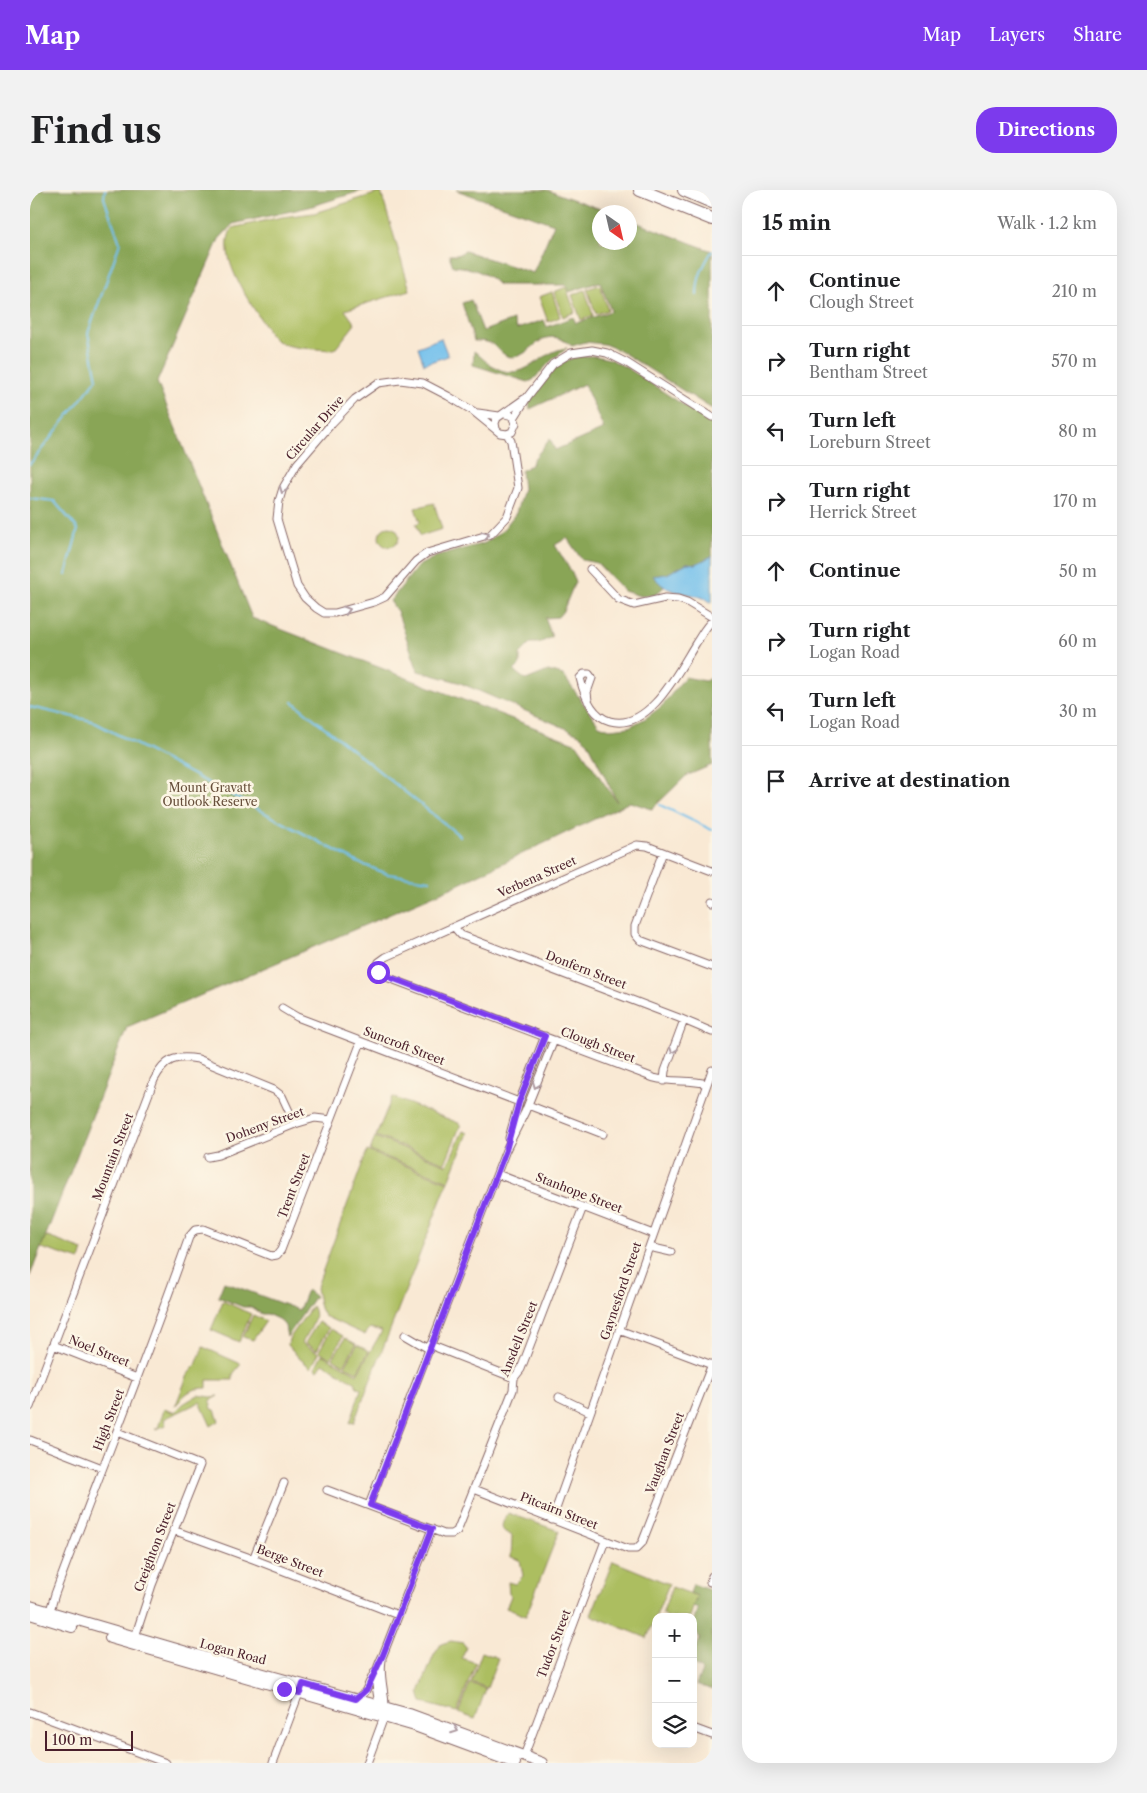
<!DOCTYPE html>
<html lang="en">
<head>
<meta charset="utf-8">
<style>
  body { margin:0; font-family:"Libre Caslon Text",serif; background:#f2f2f2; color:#202124 }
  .controls { position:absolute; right:15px; bottom:15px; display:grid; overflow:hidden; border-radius:10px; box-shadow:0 5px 20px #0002 }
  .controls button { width:45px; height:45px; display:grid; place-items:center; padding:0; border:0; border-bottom:1px solid #e0e0e0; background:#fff; color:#202124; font:25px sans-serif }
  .compass { position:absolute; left:562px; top:15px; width:45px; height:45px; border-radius:50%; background:#fff; box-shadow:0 5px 20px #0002; rotate:146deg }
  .scale { position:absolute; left:15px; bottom:12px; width:88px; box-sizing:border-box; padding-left:5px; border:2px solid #4a1f2b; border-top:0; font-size:14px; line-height:18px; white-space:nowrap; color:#4a1f2b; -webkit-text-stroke:4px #fcf5e5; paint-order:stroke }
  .stop { position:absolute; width:15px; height:15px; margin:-11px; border:4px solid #7c3aed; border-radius:50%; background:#fff }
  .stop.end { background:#7c3aed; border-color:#fff; box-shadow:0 1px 5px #0008 }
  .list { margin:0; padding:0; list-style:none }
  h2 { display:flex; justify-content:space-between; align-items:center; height:65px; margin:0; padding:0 20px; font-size:21px }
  h2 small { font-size:16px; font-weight:400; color:#757577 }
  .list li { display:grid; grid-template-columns:32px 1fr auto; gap:15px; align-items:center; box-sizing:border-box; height:70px; padding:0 20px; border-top:1px solid #e0e0e0 }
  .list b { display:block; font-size:19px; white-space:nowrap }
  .list p { margin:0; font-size:16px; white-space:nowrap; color:#757577 }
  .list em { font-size:16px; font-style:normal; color:#757577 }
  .icon { flex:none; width:28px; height:28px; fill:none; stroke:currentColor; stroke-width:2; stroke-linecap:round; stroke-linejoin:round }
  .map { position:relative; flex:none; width:682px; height:1573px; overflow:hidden; border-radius:20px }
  header { display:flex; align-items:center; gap:30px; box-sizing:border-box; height:70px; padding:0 25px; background:#7c3aed; color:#fff }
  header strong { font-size:24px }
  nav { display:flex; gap:28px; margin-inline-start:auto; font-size:18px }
  .intro { display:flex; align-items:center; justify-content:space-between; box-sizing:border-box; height:120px; padding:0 30px }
  h1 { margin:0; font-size:35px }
  .button { padding:12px 22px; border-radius:20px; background:#7c3aed; color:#fff; font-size:18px; font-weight:700 }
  main { display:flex; gap:30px; padding:0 30px }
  aside { flex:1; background:#fff; border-radius:20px; box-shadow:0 5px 20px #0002 }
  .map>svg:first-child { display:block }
</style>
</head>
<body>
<header>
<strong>Map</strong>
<nav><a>Map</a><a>Layers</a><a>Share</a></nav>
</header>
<div class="intro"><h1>Find us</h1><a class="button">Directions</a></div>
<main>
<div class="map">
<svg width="682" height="1573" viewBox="0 0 682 1573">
  <rect width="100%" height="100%" fill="#fcf5e5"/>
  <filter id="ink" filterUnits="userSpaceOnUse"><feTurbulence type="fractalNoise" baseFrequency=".02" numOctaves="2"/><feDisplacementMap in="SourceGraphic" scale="10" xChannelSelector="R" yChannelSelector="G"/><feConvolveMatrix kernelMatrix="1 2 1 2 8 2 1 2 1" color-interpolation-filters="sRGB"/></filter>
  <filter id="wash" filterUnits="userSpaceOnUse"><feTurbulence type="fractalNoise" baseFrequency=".0096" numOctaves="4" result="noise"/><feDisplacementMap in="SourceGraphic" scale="20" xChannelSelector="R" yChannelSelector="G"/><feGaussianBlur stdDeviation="1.12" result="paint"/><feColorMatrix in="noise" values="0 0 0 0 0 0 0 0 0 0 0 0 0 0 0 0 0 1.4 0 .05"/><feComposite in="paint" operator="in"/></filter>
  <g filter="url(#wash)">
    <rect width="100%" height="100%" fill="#f9e9d4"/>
    <path fill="#acbe61" stroke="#7b6e46" d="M351,2L380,100L315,120L325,134L306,158L300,160C283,158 259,160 244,149C239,145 237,138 233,133C218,109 186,66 202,38L252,27L284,23Z
      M570,95L578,120L566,124L557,99Z
      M536,97L545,122L533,127L524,102Z
      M555,100L563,125L551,130L542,105Z
      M522,102L530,127L518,132L509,107Z
      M404,313L412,339L390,346L386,334L390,332L385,318Z
      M349 347a10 10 0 1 1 20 0a10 10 0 1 1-20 0Z
      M362,907L431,934L415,973L346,946Z
      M433,941L438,943L419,991L340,961L345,947L417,975Z
      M337,961L418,992L324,1232L320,1233L331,1199L326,1196V1193L293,1173L288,1180L285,1178L292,1164L327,1184L352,1141L340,1138L335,1145L294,1126L290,1118L286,1099Z
      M15,1046L53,1060L50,1070L11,1058Z
      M193,1111L221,1124L209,1152L181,1140Z
      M282,1116C290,1128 278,1142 272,1153L289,1163L281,1178L269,1168L258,1155L259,1149Z
      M223,1125L236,1131L223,1150L213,1147Z
      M288,1132L299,1138L287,1160L275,1153Z
      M301,1139L313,1146L301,1168L289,1161Z
      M315,1148L326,1154L314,1175L303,1168Z
      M327,1155L339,1161L327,1182L315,1176Z
      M173,1157L211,1174L203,1184V1190H177V1198C159,1198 155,1204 145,1217L158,1184L166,1175Z
      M168,1205L181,1207L189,1206L180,1211L182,1219L185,1220L189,1231L181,1236L170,1212L134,1229L136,1235L127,1239L125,1238H128L134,1219L143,1222L146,1221L153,1214Z
      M478,1323L529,1341L496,1426L476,1418L481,1406L479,1404L478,1392L485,1394L493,1386L490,1370L481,1367L482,1346C480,1344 477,1343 475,1342C468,1336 476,1328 478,1323Z
      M583,1371L639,1394L617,1448L561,1425Z
      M642,1397L667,1406L660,1427H638L632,1424Z
      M421,1451L433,1453L436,1457L432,1468L446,1473L427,1522L392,1513L389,1502L404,1465L411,1454Z
      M452,1462L468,1468L457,1498L441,1492Z
      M440,1493L456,1499L445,1529L428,1523Z"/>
    <path fill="#89a557" stroke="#6a6241" d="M0,0H334L279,17L203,34L189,49L127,192L222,428L547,554L587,612L558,552L549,544L428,492L388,481L367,421L360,411L388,376L405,367L455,353L472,341L486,323L493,299L491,281L502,274L503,270L520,249L525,260L574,239L554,194L500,219L499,210L523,180L535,171L549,166H565L580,169L599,179L682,234V366L666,374L657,373L637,384L624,386L634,397L625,405L610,406L594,401L567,373L552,370L537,348L525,355L542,383L545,392L533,421L528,427L515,428L522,447L509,453H501L490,464V475L484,481L496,490L518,481L533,485L569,535L580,539L599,537L616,528L632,516L655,487L675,491L682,487V575L656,586L622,619L600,612L421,698L97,837L0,1086Z
      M426,0H517L579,22H570V52H600V30L682,61V219L589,160L574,154L555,152L542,156C511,131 504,167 482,167C472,167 468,156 460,153C455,151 449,151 444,151L432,113L441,110L453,141L483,130L487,139L514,130L517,137L543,127L546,133L581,121L570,92L539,102L536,95H468C455,81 441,78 423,76L419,65H427L435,61L503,83L524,34Z
      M537,158L522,170L503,190L498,192L443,175L444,161C452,167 457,174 466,178C496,193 509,161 537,158Z
      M194,1092L269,1120L277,1100L285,1106L257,1147L255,1136L250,1130L237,1124H231L221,1117H213L188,1107Z
      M663,1394L682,1401V1500L666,1494L672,1481L669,1478L663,1475V1467L670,1449L663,1433L668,1419L663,1417L667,1406L660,1403Z"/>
    <path fill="#72c0ec" stroke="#5e708c" d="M411,148L418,166L394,174L388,157Z
      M682,366V413C669,402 650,406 635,397C631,395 627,390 623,386L637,384L657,373L666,374Z"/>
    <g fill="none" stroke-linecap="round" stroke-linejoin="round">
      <path stroke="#72c0ec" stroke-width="2" d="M667,105C667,87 673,76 682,61
        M0,274L67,189L58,143L90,53L74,8L75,0
        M0,308L24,311L48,339L36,385
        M263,512L430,646
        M0,517L62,531L329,673L358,684L400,690
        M630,615L682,640"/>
    </g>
  </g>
  <g filter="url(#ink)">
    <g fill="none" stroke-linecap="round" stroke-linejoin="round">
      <g stroke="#876666" stroke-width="9">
        <path id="street" d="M448,223L469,226
          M475,224L483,226L486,233L482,242L477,244L470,243L443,221L418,206L393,193L370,190L348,193L325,209L302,233L267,274L253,298L249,311L247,329L267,396L275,408L286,418L294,423H305L344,412L355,407L386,371L397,363L461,344L477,327L488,298L481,251L477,244
          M484,228L498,206L523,174L541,163L562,160L577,163L597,173L682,227
          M466,239L465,233L467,228L494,209
          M560,379L588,409L604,415L635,408L648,409L657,412L682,427
          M558,511L557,502L562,488L559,484H554L550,488C554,505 562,526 580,531C619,542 649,480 666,453C671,446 675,437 682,431
          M633,662L605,736V744L610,750L682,777
          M682,712V711
          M424,737L431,745L649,828L682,842
          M252,818L267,827L489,912
          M634,891L635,881L654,830
          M677,894C660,889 642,893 624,888L351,785L346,778L349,772L356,767L607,655L617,656L682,681
          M498,915L573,944
          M479,948L489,912L515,846
          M178,967L188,965L265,934L285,928L301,930
          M467,984L623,1044
          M619,1057L641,1062
          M589,1140L682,1175
          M375,1145L399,1159
          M23,1155L107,1188
          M400,1155L484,1188
          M529,1207L560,1222
          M0,1217L124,890C135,869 145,865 168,869L244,900L252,906L265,934
          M87,1242L170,1275L122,1395L105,1447
          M0,1250L72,1278
          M444,1299L598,1359H606L612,1353L682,1174
          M297,1300L414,1344H422L427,1341L483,1200L484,1188L491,1179L553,1017
          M339,1315L476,960L495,922L524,850
          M522,1330L682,880
          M143,1340L223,1369L368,1425
          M223,1369L254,1293
          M680,1392L682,1386
          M19,1424L25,1404C69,1285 117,1167 159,1047L165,1040L173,1039L241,1066L247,1065L251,1060L331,852
          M352,1470C349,1486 355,1501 355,1517
          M326,1509L335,1502L344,1483
          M349,1515C346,1494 342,1485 353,1465L402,1339
          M0,1522L136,1573
          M663,1538L682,1545
          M494,1566L575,1351
          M243,1573L271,1498
          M337,1573L354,1527"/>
      </g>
      <g stroke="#876666" stroke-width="12">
        <path id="primary" d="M0,1416L201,1475L379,1524L512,1573
          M0,1424L42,1437
          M80,1448L385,1536L485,1573"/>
      </g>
      <g stroke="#876666" stroke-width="14">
        <path id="highway" d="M610,0L682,29
          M654,0L682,12"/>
      </g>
      <use href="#street" stroke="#fff" stroke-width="7"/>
      <use href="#primary" stroke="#fff" stroke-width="10"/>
      <use href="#highway" stroke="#fff" stroke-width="12"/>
    </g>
    <defs><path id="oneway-chevron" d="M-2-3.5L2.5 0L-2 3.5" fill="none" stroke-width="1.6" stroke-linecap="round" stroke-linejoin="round" transform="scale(1.25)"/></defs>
    <g stroke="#ae9aa0">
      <use href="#oneway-chevron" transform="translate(253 300) rotate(111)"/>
      <use href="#oneway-chevron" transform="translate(456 345) rotate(-24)"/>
      <use href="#oneway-chevron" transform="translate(317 420) rotate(-16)"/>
      <use href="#oneway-chevron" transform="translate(643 860) rotate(110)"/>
      <use href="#oneway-chevron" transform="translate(506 895) rotate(111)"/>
      <use href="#oneway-chevron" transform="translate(425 1540) rotate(21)"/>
    </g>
  </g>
  <g fill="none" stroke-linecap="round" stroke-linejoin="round" filter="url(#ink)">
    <path stroke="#7c3aed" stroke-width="6" d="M254,1499L270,1503L273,1494L326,1509L337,1499L353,1465L402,1339L340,1315L476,960L489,912L515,846L351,784L348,782"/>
  </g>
  <g text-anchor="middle" stroke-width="5" stroke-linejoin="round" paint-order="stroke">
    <g font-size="12" fill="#4a1f2b" stroke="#fcf5e5">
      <text transform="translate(285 238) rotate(-49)" y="4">Circular Drive</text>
      <text transform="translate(507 687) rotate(-24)" y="4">Verbena Street</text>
      <text transform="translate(556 780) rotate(21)" y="4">Donfern Street</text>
      <text transform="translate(568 855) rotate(21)" y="4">Clough Street</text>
      <text transform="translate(374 856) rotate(21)" y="4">Suncroft Street</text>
      <text transform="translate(235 935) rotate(-20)" y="4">Doheny Street</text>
      <text transform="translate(83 967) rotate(-69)" y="4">Mountain Street</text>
      <text transform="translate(264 996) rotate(-69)" y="4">Trent Street</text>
      <text transform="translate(549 1003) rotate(21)" y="4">Stanhope Street</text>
      <text transform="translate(591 1101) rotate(-71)" y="4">Gaynesford Street</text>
      <text transform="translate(489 1149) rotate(-68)" y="4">Ansdell Street</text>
      <text transform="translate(69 1161) rotate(22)" y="4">Noel Street</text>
      <text transform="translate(79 1230) rotate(-69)" y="4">High Street</text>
      <text transform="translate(635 1263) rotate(-69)" y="4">Vaughan Street</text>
      <text transform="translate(529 1321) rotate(21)" y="4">Pitcairn Street</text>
      <text transform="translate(125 1357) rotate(-69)" y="4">Creighton Street</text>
      <text transform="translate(260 1371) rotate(21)" y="4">Berge Street</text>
      <text transform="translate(524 1454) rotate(-69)" y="4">Tudor Street</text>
      <text transform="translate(203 1462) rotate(15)" y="4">Logan Road</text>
    </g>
    <g font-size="12" fill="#674f3b" stroke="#fcf5e5">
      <text x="180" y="602">Mount Gravatt<tspan x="180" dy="14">Outlook Reserve</tspan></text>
    </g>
  </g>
</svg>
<div class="controls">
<button>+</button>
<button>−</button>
<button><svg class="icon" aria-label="layers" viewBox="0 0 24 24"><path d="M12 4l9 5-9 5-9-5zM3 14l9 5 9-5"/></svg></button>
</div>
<svg class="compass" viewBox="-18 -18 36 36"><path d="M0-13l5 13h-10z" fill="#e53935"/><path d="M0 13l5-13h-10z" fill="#757577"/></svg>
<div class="scale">100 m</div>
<div class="stop" style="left:348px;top:782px"></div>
<div class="stop end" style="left:254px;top:1499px"></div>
</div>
<aside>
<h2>15 min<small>Walk · 1.2 km</small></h2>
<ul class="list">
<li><svg class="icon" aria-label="ahead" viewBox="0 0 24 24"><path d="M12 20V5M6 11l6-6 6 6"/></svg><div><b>Continue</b><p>Clough Street</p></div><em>210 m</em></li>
<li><svg class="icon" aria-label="right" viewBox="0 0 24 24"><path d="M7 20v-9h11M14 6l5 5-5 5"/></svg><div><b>Turn right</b><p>Bentham Street</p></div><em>570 m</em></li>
<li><svg class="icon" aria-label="left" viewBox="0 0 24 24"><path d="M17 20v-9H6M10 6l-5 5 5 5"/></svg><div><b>Turn left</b><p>Loreburn Street</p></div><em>80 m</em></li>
<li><svg class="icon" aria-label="right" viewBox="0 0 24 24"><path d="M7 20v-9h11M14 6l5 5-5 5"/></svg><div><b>Turn right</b><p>Herrick Street</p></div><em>170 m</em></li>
<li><svg class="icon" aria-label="ahead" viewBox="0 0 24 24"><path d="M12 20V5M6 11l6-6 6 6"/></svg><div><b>Continue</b></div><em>50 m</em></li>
<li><svg class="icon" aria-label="right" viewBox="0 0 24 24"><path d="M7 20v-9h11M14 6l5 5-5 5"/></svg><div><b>Turn right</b><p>Logan Road</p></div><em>60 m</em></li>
<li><svg class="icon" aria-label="left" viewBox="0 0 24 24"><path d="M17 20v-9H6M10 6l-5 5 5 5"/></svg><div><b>Turn left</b><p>Logan Road</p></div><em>30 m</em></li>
<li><svg class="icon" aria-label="arrive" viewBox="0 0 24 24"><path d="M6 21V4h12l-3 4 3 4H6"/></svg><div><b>Arrive at destination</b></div></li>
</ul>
</aside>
</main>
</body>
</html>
